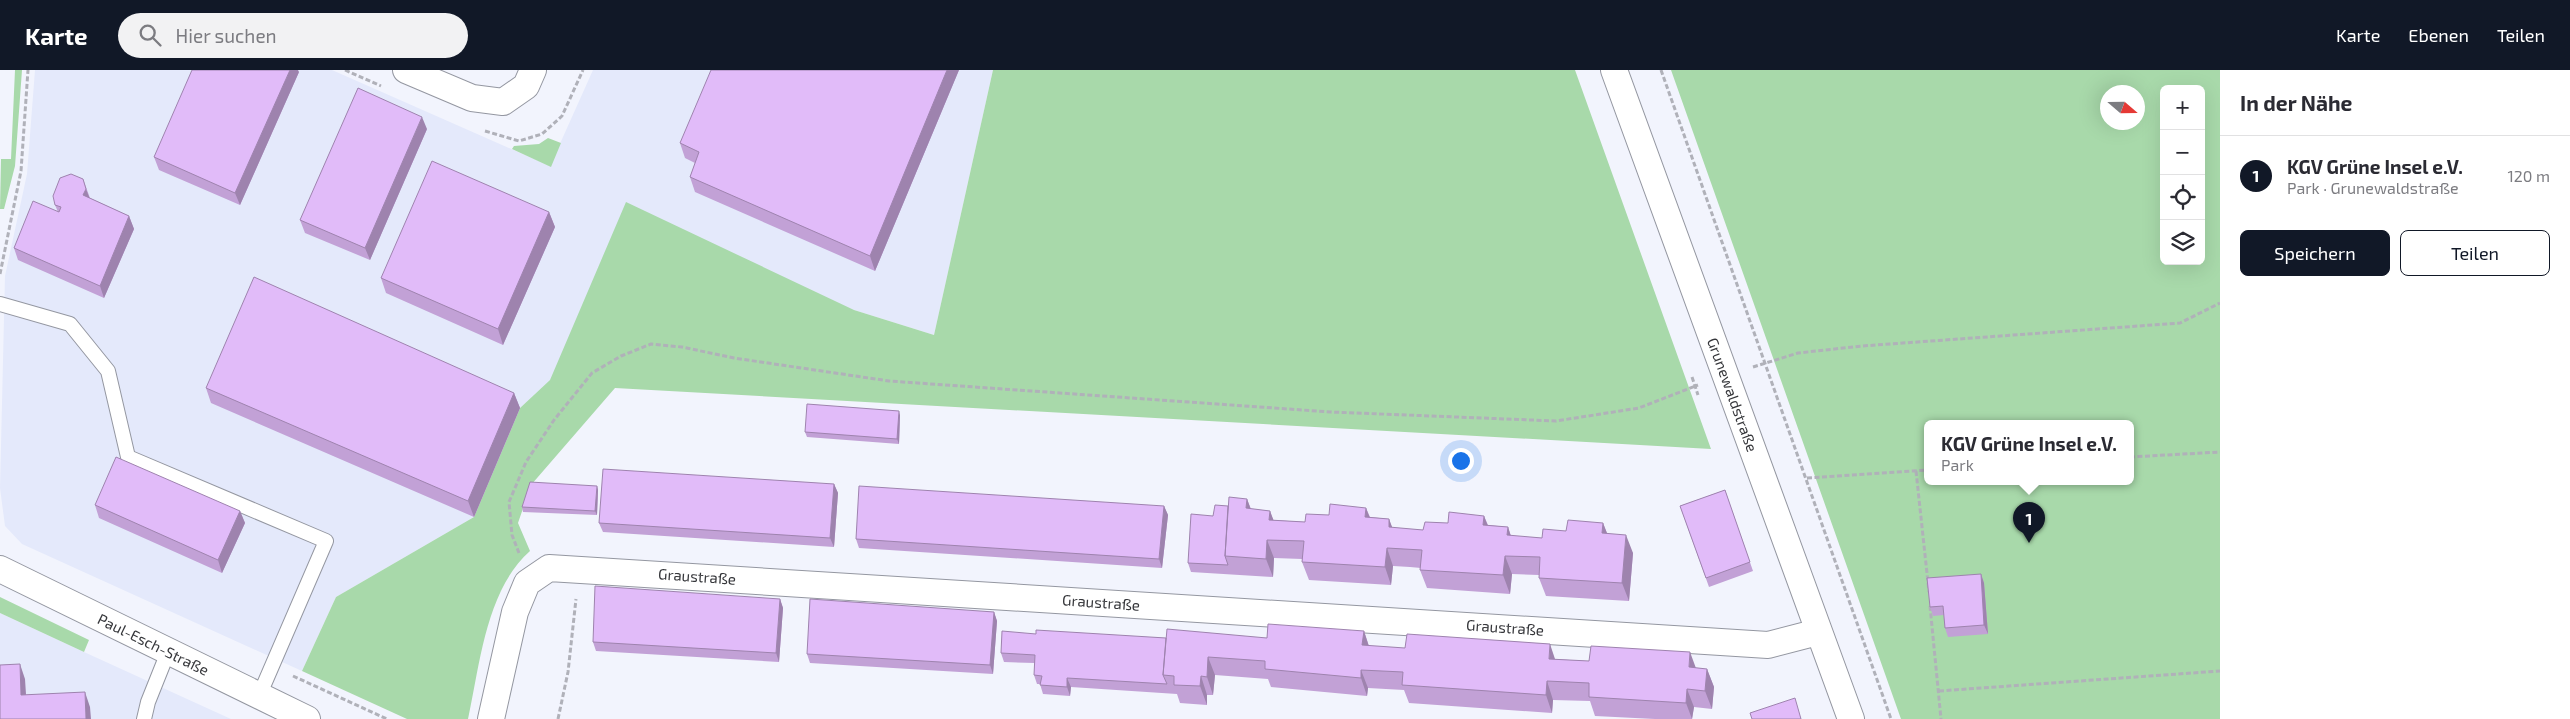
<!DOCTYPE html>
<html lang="de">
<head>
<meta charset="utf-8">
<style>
  body { margin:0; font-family:"Exo 2",sans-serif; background:#f2f2f3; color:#2b2b33 }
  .controls { position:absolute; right:15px; top:15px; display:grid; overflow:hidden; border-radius:8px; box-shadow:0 5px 20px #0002 }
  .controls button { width:45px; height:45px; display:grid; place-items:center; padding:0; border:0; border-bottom:1px solid #e1e1e2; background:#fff; color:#2b2b33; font:25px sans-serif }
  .compass { position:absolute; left:2100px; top:15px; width:45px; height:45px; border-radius:50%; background:#fff; box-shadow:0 5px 20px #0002; rotate:110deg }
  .you { position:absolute; left:1460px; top:390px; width:18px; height:18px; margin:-12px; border:4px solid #fff; border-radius:50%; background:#1a73e8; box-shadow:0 0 0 8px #1a73e833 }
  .badge { display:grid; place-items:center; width:32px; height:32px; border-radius:50%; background:#111827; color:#fff; font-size:16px; font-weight:700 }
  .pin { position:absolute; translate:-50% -41px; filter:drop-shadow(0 1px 2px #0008) }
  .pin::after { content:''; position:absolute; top:26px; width:18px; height:15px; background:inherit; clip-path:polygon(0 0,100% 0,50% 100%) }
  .popup { position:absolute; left:1924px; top:350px; width:210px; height:65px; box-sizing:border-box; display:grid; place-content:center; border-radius:8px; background:#fff; filter:drop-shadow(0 1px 4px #0005); font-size:16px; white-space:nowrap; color:#7c7c81 }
  .popup b { font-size:19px; color:#2b2b33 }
  .popup::after { content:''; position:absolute; left:50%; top:100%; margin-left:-10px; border:10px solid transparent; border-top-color:#fff }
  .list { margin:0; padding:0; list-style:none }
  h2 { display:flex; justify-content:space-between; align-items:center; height:65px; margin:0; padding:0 20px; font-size:21px }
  h2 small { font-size:16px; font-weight:400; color:#7c7c81 }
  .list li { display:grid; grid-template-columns:32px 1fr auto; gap:15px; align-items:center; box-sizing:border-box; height:80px; padding:0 20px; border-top:1px solid #e1e1e2 }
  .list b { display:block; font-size:19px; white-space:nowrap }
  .list p { margin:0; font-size:16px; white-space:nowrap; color:#7c7c81 }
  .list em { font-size:16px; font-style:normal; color:#7c7c81 }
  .actions { display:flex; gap:10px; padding:15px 20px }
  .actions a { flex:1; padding:11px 0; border:1px solid #111827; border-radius:8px; text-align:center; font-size:18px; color:#111827 }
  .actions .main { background:#111827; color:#fff }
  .icon { flex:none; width:28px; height:28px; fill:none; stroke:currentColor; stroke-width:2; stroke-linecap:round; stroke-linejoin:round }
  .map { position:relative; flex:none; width:2220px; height:649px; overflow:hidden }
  header { display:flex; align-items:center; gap:30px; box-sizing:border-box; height:70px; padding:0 25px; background:#111827; color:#fff }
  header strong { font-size:24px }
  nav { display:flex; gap:28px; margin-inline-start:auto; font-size:18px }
  .search { width:350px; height:45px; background:#f2f2f3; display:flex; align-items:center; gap:12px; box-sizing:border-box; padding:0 18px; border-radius:28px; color:#7c7c81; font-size:19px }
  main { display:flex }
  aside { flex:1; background:#fff }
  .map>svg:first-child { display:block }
</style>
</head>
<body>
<header>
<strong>Karte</strong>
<div class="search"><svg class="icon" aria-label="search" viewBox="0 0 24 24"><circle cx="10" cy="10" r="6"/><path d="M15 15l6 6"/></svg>Hier suchen</div>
<nav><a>Karte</a><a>Ebenen</a><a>Teilen</a></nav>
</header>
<main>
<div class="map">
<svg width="2220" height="649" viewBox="0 0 2220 649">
  <rect width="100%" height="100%" fill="#f2f4fd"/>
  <path fill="#e4e9fb" d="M35,0H332L550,96L593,0H993L934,265L854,240L550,310L520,338L474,447L336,527L302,601L22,474L5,456L0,418L5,206L27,104Z
    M0,543L84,582L231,649H0Z"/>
  <path fill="#a8d9aa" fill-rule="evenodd" d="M15,0H22L15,96L4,139H0L1,89H11Z
    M993,0H1575L1711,379L615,318L531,415L518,453L530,481C486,520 480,594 468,649H407L302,601L336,527L474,447L520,338L550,310L626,132L854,240L934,265Z
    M1671,0H2220V649H1901ZM2164,19H2201V191H2164ZM2108,22H2138V52H2108ZM1928,354H2130V412H1928Z
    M548,68L561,73L551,97L512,79L514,76L539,74Z
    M0,527L89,570L84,582L0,543Z"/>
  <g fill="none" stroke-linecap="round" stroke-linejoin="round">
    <g stroke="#9497a1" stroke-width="16">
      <path id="service" d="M0,234L70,254L108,301L128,387L326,471L259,626
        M144,649L148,632L168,582"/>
    </g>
    <g stroke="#9497a1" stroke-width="28">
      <path id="minor" d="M406,0L472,28L503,32L526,16L533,0
        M1614,0L1851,649
        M0,499L307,649
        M491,649L515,542L527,513L549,498L1768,575L1818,562"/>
    </g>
    <path stroke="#b0b1b9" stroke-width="3" stroke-dasharray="5 2.5" stroke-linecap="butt" d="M345,0L381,16
      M1661,0L1891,649
      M485,61L519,71L542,64L562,46L583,0
      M0,204L21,101L28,0
      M1753,297L1798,283L1862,276L2180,253L2220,233
      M1692,307L1698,325
      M2130,387L2220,382
      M1916,401L1929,522
      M1807,408L1928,400
      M519,483L512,465L509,432L526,392L554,350L592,303L621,286L651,274L682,277L734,288L889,311L1331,342L1556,351L1639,338L1698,315
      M1930,536L1941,649
      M293,606L387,649
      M1939,621L2220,601
      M558,649L568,602L576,529"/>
    <use href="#service" stroke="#fff" stroke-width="14"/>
    <use href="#minor" stroke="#fff" stroke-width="26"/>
  </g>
  <path fill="#c2a1d6" d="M959,0L875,201L695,122L690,107L695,93L685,88L680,73Z
    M299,2L240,135L159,100L154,87Z
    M427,59L370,190L305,163L300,150Z
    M83,109L90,128L129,146L134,159L104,228L18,190L14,178L58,142L55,135Z
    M549,142L555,157L503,275L386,223L381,208Z
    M206,318L514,323L520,338L474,447L211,333Z
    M900,345L899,374L807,367L805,362Z
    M834,414L838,423L834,477L603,462L599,453Z
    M597,416L598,420L597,445L523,442L522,437Z
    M1725,420L1753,501L1709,517L1680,436Z
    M1247,429L1251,439L1270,441L1273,450L1305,452L1329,445L1366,438L1370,447L1389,449L1392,458L1423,460L1448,453L1484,446L1488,455L1508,457L1511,466L1542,468L1566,461L1603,453L1607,463L1633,483L1629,531L1546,526L1539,508V505L1512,504L1510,524L1427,518L1420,500L1421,498L1410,497L1393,496L1391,515L1309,510L1302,492V489L1274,488L1273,507L1191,502L1188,493L1228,436Z
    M95,435L240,441L245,453L222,503L99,448Z
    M1164,436L1168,445L1162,498L859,478L856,469Z
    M1981,504L1984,513L1988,564L1948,567L1945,558L1944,545L1933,546L1930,537Z
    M780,529L783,538L779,592L596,581L593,572Z
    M994,542L997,551L993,604L810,593L807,584Z
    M1364,561L1369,576L1555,589L1707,599L1714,617L1712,639L1694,637L1692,649H1655L1595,646L1590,631L1553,630L1552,643L1409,633L1404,620L1368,618L1367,626L1271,617L1268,609L1215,605L1213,625H1207V635L1180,633L1177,624L1071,617L1070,626L1043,624L1040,614H1037L1034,605L1035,593L1004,592L1001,583L1036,564L1166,568H1267Z"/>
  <path fill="#9e83ae" d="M290,0H298L299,2L240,135L235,123Z
    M947,0H959L875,201L870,186Z
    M422,47L427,59L370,190L365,178Z
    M86,119L91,132L83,125Z
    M549,142L555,157L503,275L498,259Z
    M129,146L134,159L104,228L100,216Z
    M514,323L520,338L474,447L468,431Z
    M899,341L900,345L899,374L897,369Z
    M834,414L838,423L834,477L830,468Z
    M597,416L598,420L597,445L595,441Z
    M1247,429L1254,448L1246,438Z
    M1164,436L1168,445L1162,498L1159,489Z
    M1366,438L1373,456L1365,447Z
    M240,441L245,453L222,503L218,490Z
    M1270,441L1277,459L1269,450Z
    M1484,446L1491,464L1483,455Z
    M1389,449L1396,467L1389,457Z
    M1603,453L1610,471L1602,463Z
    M1508,457L1514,476L1507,465Z
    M1626,465L1633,483L1629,531L1622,513Z
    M1267,470L1274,488L1273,507L1266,489Z
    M1387,478L1393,496L1391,515L1385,497Z
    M1505,486L1512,504L1510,524L1503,505Z
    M1981,504L1984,513L1988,564L1984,555Z
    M780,529L783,538L779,592L776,583Z
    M994,542L997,551L993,604L990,595Z
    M1364,561L1370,580L1362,575Z
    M1550,574L1556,592L1549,589Z
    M1690,582L1697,601L1689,597Z
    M1208,587L1215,605L1213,625L1207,607Z
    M20,594L25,609L27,640L21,625Z
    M1707,599L1714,617L1712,639L1705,621Z
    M1361,600L1368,618L1367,626L1361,608Z
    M1201,606L1207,625V635L1200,616Z
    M1067,608L1071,617L1070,626L1067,617Z
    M1547,611L1553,630L1552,643L1546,625Z
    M1687,619L1694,637L1692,649L1686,633Z
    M85,622L90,637L91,649H86Z"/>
  <path fill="#e1bbf9" stroke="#9e83ae" d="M192,0H290L235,123L154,87Z
    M711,0H947L870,186L690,107L699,82L680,73Z
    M358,18L422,47L365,178L300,150Z
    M432,91L549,142L498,259L381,208Z
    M71,104L83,109L86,119L83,125L129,146L100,216L14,178L33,131L59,142L61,137L55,135L53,126L60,108Z
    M254,207L514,323L468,431L206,318Z
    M807,334L899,341L897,369L805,362Z
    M116,387L240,441L218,490L95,435Z
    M603,399L834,414L830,468L599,453Z
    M530,412L597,416L595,441L522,437Z
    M859,416L1164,436L1159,489L856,469Z
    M1725,420L1750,492L1706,508L1680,436Z
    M1229,427L1247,429L1246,438L1270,441L1269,450L1305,452L1306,444L1329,445L1330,434L1366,438L1365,447L1389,449V457L1423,460L1425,452L1448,453L1449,442L1484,446L1483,455L1508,457L1507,465L1542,468L1543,459L1566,461L1568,450L1603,453L1602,463L1626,465L1622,513L1539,508L1540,487L1505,486L1503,505L1420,500L1422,480L1404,479L1387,478L1385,497L1302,492L1304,471L1267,470L1266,489L1225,486Z
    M1215,435L1228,436L1225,486L1228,495L1188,493L1191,444L1213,446Z
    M1981,504L1984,555L1945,558L1943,536L1930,537L1927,508Z
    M595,516L780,529L776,583L593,572Z
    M810,529L994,542L990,595L807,584Z
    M1268,554L1364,561L1362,575L1405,578L1407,564L1550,574L1549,589L1589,591L1591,576L1690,582L1689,597L1707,599L1705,621L1687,619L1686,633L1589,627V613L1547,611L1546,625L1402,615L1403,602L1361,600V608L1265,599V591L1208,587L1207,607L1201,606L1200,616L1174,615V606L1163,605L1167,559L1267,568Z
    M1036,560L1166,568L1163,605L1167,614L1067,608V617L1040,615L1042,606L1034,605L1035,585L1001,583L1002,561L1036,564Z
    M20,594L21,625L85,622L86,649H0V595Z
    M1795,628L1801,649H1752L1750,643Z"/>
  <g text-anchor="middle" stroke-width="4" stroke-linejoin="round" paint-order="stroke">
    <g font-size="15" fill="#36373b" stroke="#fff">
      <text transform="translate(1732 325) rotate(70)" y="5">Grunewaldstraße</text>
      <text transform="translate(697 507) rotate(4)" y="5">Graustraße</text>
      <text transform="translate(1101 533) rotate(4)" y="5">Graustraße</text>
      <text transform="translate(1505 558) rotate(4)" y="5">Graustraße</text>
      <text transform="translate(153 575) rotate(26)" y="5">Paul-Esch-Straße</text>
    </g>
  </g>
</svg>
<div class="controls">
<button>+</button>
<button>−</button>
<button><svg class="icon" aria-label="locate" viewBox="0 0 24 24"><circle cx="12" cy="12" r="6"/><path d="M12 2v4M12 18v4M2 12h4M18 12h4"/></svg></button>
<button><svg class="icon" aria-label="layers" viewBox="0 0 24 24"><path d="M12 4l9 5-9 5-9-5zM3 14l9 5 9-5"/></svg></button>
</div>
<svg class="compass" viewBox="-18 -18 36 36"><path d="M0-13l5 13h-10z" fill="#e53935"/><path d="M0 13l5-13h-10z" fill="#7c7c81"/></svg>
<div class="you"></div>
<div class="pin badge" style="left:2029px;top:473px">1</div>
<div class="popup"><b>KGV Grüne Insel e.V.</b>Park</div>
</div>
<aside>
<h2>In der Nähe<small></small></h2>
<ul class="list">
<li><span class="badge">1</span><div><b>KGV Grüne Insel e.V.</b><p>Park · Grunewaldstraße</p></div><em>120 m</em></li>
</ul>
<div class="actions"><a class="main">Speichern</a><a>Teilen</a></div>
</aside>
</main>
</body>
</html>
